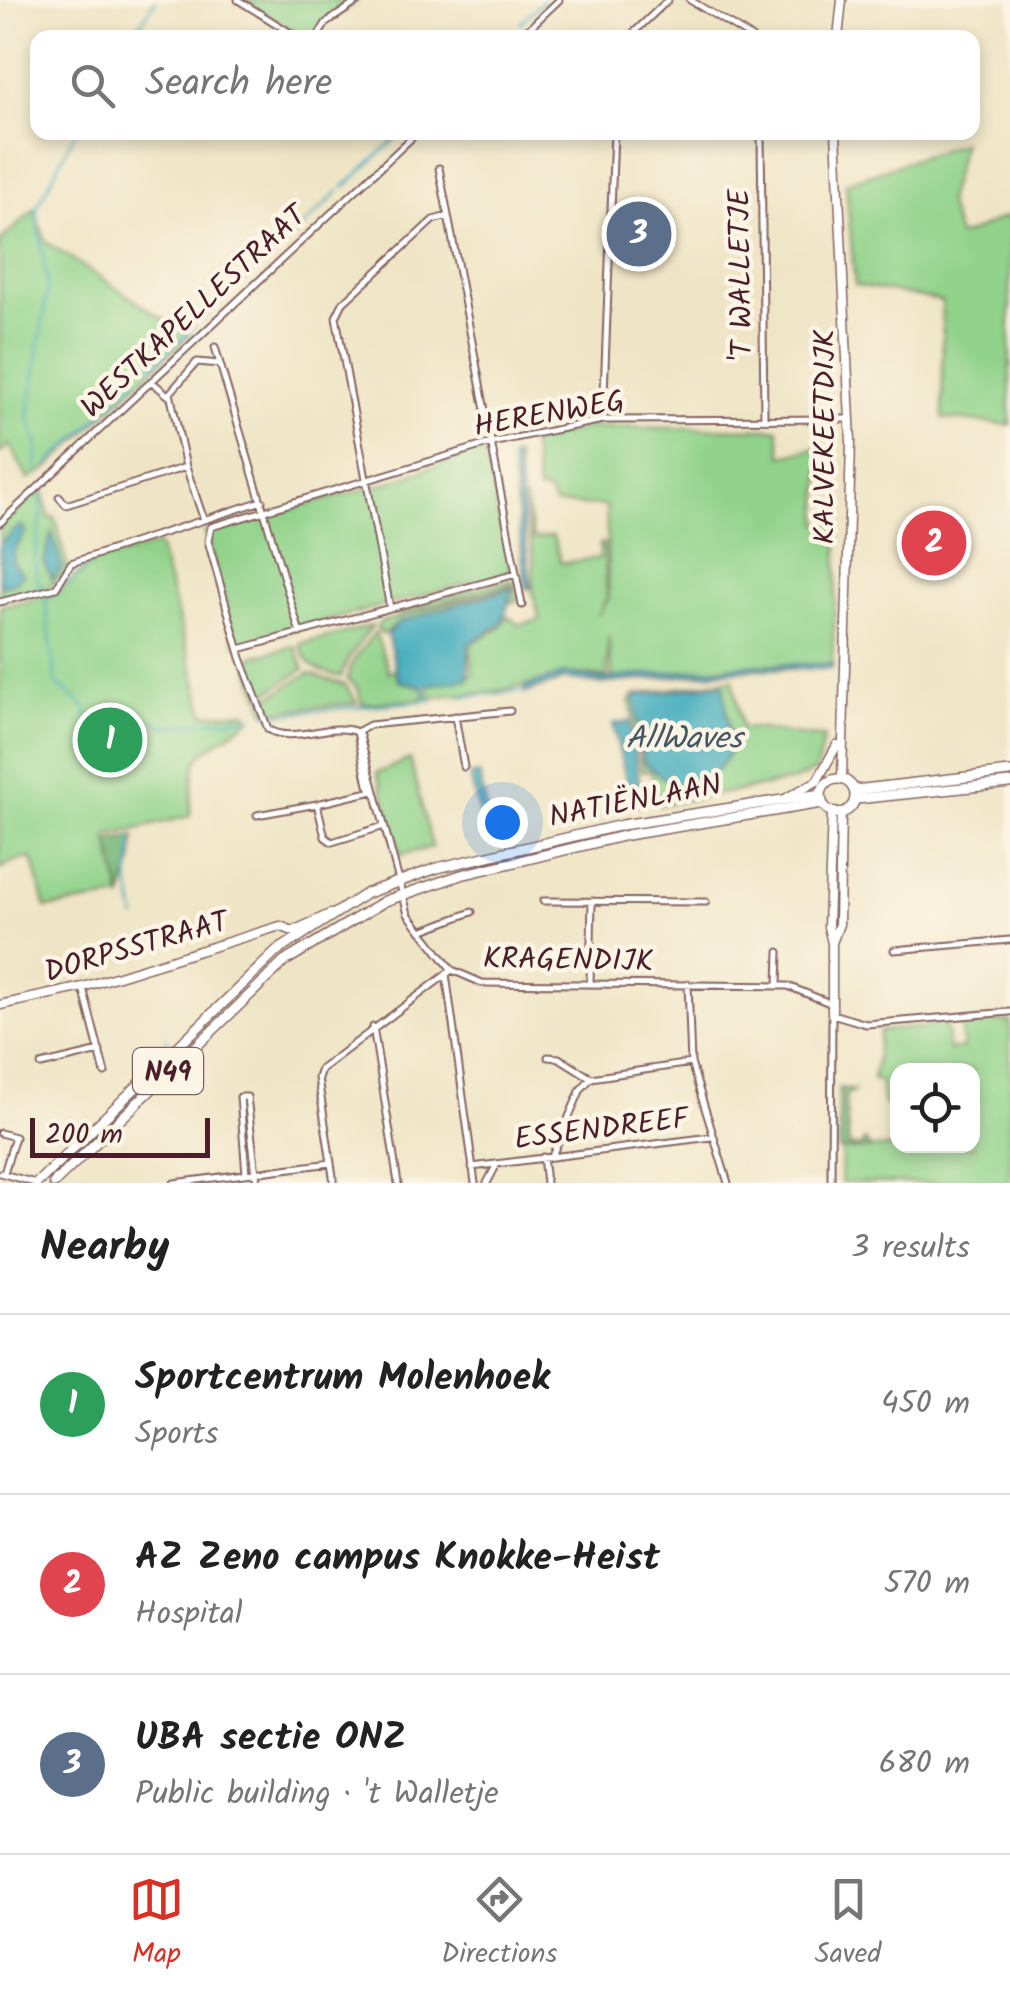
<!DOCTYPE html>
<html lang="en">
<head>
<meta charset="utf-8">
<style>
  body { margin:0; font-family:Kalam,sans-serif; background:#f6f6f6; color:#222 }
  .controls { position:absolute; right:30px; bottom:30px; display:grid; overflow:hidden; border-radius:20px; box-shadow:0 5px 15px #0003 }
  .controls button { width:90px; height:90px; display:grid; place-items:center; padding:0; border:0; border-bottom:2px solid #e0e0e0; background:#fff; color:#222; font:50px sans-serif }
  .scale { position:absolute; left:30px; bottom:25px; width:180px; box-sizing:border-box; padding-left:10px; border:5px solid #4a1f2b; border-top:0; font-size:28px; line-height:35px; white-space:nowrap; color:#4a1f2b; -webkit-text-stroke:8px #fcf5e5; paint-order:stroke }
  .you { position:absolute; left:502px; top:822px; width:35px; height:35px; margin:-25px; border:8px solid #fff; border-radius:50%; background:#1a73e8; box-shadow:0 0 0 15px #1a73e833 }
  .badge { display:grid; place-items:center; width:65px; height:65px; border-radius:50%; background:#d93025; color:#fff; font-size:32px; font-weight:700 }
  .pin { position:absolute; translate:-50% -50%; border:5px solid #fff; box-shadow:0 2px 10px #0006 }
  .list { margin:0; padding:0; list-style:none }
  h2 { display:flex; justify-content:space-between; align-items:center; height:130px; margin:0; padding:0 40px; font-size:42px }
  h2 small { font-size:32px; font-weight:400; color:#767676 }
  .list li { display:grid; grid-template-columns:65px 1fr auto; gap:30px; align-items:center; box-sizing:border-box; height:180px; padding:0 40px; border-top:2px solid #e0e0e0 }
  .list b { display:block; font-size:38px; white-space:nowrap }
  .list p { margin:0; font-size:32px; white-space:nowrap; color:#767676 }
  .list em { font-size:32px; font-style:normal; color:#767676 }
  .icon { flex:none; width:55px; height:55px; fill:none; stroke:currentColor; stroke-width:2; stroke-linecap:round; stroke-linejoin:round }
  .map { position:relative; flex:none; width:1010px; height:1183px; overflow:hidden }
  .search { position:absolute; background:#fff; box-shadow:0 5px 15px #0003; left:30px; right:30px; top:30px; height:110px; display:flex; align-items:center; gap:25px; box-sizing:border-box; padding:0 35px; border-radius:20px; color:#767676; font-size:38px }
  .sheet { height:670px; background:#fff }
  nav { display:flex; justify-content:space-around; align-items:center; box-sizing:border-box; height:140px; border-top:2px solid #e0e0e0; background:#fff; font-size:28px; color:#767676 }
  nav a { display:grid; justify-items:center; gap:5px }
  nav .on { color:#d93025 }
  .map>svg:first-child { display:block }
</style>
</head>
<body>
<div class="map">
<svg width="1010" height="1183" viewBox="0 0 1010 1183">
  <rect width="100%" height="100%" fill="#fcf5e5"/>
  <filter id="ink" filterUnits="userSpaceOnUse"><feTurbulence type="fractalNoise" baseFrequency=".01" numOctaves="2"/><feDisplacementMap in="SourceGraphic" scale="20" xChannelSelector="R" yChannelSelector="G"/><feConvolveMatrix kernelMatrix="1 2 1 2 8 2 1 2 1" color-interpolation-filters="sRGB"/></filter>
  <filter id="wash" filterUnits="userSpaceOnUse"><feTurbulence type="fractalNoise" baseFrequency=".0048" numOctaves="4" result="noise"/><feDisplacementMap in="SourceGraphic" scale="40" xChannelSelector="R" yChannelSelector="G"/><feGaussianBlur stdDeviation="2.25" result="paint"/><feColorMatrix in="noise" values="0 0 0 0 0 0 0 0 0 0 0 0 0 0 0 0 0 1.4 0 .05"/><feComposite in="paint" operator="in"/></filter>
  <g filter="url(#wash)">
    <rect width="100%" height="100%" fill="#efe5c6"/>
    <path fill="#91d38b" stroke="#6e795b" stroke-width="2.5" fill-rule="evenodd" d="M243,0H358L322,25L314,38L305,37Z
      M963,142L947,202L958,236C978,233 988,221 1010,216V425L943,418L942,301L855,285L846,183Z
      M34,210L46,242L189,336L48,468L28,480L10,445L0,453V241Z
      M593,427L778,429L782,456L821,447L819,524L839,525L832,664L749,665L612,678L608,635L607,678C560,669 564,676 523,686C492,694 458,694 427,698L429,683L468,679L473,672L470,644L499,629L507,616L519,625L540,620L533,594L534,562L524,498L534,539L553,536L561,563L600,558V544L604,543L607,598L598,615L609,598L606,506L555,504L546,490L538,491L531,441Z
      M476,451L485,455L511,569L508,573L236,645L205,532L387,483Z
      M42,487L49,517H55L68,570L47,589L0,599V526Z
      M158,545L205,714L247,712L250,719C192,765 196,737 190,816L108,836L122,897L46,908L32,858L14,861L0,869V606L53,596L96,561Z
      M509,579L514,583L399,614L397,609Z
      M515,585L518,600L511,602L512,588L398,622L383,635L377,628L380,622Z
      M372,626L348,659L341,677C318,671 307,668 300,644Z
      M375,632L389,672L395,669L399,681L423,687L424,699L362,704L358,689L347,679L353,661Z
      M295,646L304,669L260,697L248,663L251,657Z
      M309,673L345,685L357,703L266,712L262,702Z
      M733,679L742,728C772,727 794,737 824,737L816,771L793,781L658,805L651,771H642L630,702L634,695Z
      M410,759L432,847L401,855L377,773Z
      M1010,1021V1183H841L842,1150L895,1147L893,1105L884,1104L880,1081L873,1080L880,1031L946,1025L949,1050L963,1048L961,1023ZM972,1070V1146H898V1070Z"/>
    <path fill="#74b577" stroke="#5f6a51" stroke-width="2.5" d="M135,836L132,866L122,897L109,841Z
      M839,1088L854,1091L845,1097L849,1146L860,1147L865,1140L870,1149L839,1150Z"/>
    <path fill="#3daabc" stroke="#446474" stroke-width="2.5" d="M516,456L531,588L526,589L511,457Z
      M21,525L26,531L14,551L13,563L23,574L15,583L0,586V543Z
      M52,532L62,568L52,579L44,562Z
      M513,588L502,624L469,644L468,679L423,686L399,681L387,634L399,622Z
      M833,664L832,669H755L599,684L565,679L525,693L524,687L566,673L599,679L749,665Z
      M723,683L732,750L708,782L675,787L643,762L634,696Z
      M630,721L643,805L632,806L613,724Z
      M479,774L492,832L484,834L470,776Z"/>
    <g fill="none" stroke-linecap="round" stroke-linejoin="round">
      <path stroke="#3daabc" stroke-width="2.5" d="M520,23L544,0
        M132,38L155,0
        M505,38L512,31
        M344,187L403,132
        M292,237L339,191
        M257,269L284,244
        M201,320L251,275
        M151,368L195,326
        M110,406L138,380
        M47,466L106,410
        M37,475V440L28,418L48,287L36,210L75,132
        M41,494C47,527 25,556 41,588
        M424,684L426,700
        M461,697L524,691
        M267,715L434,700
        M208,721L253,717
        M89,723L85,707L56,683L45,596L63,588L91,562
        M97,732L153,720L165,727L201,722
        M133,838L129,882L136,918
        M167,1038V1044"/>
    </g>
  </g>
  <g filter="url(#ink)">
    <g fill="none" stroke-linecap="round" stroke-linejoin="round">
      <g stroke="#846461" stroke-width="9">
        <path id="street" d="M238,0L299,38
          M690,0L752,38
          M317,38L326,23L360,0
          M519,38L559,0
          M628,38L668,0
          M761,132L764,417
          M439,168L522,605
          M215,347L300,633
          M151,381L169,396
          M603,420L614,132
          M186,467L204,520
          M59,497L66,505L186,467L170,393L197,362L220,364
          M0,523L418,132
          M0,602L56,588L71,563L262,501
          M390,608L336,317L343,303L433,220L448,216
          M239,649L516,574
          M455,716L464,767
          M357,732L370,725L510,711
          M360,736L408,914L452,970L482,983L788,986L832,1004
          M372,788L368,785L357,732C330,721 292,745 268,729L241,658L208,541L211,527L491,443L603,420L850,419
          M317,804L373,791
          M257,815L317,804L325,837L332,842L381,827
          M543,901L706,902
          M421,931L472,912
          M894,950L1010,940
          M446,974L475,1183
          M590,983L592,901
          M688,984L691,1063L728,1183
          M778,985L779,952
          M83,988L105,1073
          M373,1027L398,1183
          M548,1057L559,1058L591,1078
          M41,1065L100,1051
          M0,1133L15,1137L4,1173
          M552,1156L581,1089L591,1078L691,1063
          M543,1157L546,1183
          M472,1167L711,1137
          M0,1173L35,1183
          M246,1174L240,1097H247L257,1183
          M174,1183L331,1163
          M334,1183L318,1078L321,1069L452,970
          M487,1183L497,1164
          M831,1183L832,1014L866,1024L1010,1012"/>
      </g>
      <g stroke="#846461" stroke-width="11">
        <path id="secondary" d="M838,38L842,0
          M836,132L851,441L842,779
          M788,797L817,781L837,745
          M832,943L839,924L841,813
          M0,1005L83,987L280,926L293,931L330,914
          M832,1014V943L828,927L832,812"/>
      </g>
      <g stroke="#846461" stroke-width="12">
        <path id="primary" d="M821 796a17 17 0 1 1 34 0a17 17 0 1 1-34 0Z
          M855,790L1010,772
          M856,799L1010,783
          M37,1183L277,951L367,893L437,868L622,825L821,794
          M54,1183L285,961L385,901L461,875L627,835L822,803"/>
      </g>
      <use href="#street" stroke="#fff" stroke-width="5"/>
      <use href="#secondary" stroke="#fff" stroke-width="8"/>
      <use href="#primary" stroke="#fff" stroke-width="9"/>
    </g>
  </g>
  <g text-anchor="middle" stroke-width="9" stroke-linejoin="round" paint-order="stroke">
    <rect fill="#fcf5e5" stroke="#7f5f63" stroke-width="2.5" x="133" y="1048" width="70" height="46" rx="8"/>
    <g font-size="28" font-weight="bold" fill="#4a1f2b">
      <text x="168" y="1081">N49</text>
    </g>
    <g font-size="30" fill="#4a1f2b" stroke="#fcf5e5">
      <text transform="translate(740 275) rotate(-91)" y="10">'T WALLETJE</text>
      <text transform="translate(193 311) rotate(-43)" y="10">WESTKAPELLESTRAAT</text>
      <text transform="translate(549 413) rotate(-10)" y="10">HERENWEG</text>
      <text transform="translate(824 437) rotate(-90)" y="10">KALVEKEETDIJK</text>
      <text transform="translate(635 800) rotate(-11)" y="10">NATIËNLAAN</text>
      <text transform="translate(136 946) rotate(-16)" y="10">DORPSSTRAAT</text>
      <text transform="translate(568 959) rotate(1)" y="10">KRAGENDIJK</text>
      <text transform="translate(601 1128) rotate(-7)" y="10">ESSENDREEF</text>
    </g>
    <g font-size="32" font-style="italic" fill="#455765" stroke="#fcf5e5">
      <text x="684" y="748">AllWaves</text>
    </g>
  </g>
</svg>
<div class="controls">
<button><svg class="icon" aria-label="locate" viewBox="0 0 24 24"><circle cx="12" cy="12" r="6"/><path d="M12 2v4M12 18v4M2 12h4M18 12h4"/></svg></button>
</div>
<div class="scale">200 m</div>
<div class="you"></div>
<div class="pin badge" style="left:110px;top:740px;background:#2e9e5b">1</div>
<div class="pin badge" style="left:934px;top:543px;background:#e0444e">2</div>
<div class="pin badge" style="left:639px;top:234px;background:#5c6f8a">3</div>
<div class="search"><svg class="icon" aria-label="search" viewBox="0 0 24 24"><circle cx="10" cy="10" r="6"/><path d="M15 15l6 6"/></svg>Search here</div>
</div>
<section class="sheet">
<h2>Nearby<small>3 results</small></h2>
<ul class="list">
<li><span class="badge" style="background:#2e9e5b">1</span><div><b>Sportcentrum Molenhoek</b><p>Sports</p></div><em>450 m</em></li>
<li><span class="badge" style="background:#e0444e">2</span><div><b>AZ Zeno campus Knokke-Heist</b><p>Hospital</p></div><em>570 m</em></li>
<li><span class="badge" style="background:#5c6f8a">3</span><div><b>UBA sectie ONZ</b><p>Public building · 't Walletje</p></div><em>680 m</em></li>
</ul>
</section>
<nav>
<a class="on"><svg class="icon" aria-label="map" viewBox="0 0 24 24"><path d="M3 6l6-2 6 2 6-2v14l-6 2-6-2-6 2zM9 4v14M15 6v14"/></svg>Map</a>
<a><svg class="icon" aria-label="directions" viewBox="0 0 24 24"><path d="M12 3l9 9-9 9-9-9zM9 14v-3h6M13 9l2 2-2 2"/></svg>Directions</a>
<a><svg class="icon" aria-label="saved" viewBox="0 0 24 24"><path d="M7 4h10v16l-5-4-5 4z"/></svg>Saved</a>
</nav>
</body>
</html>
